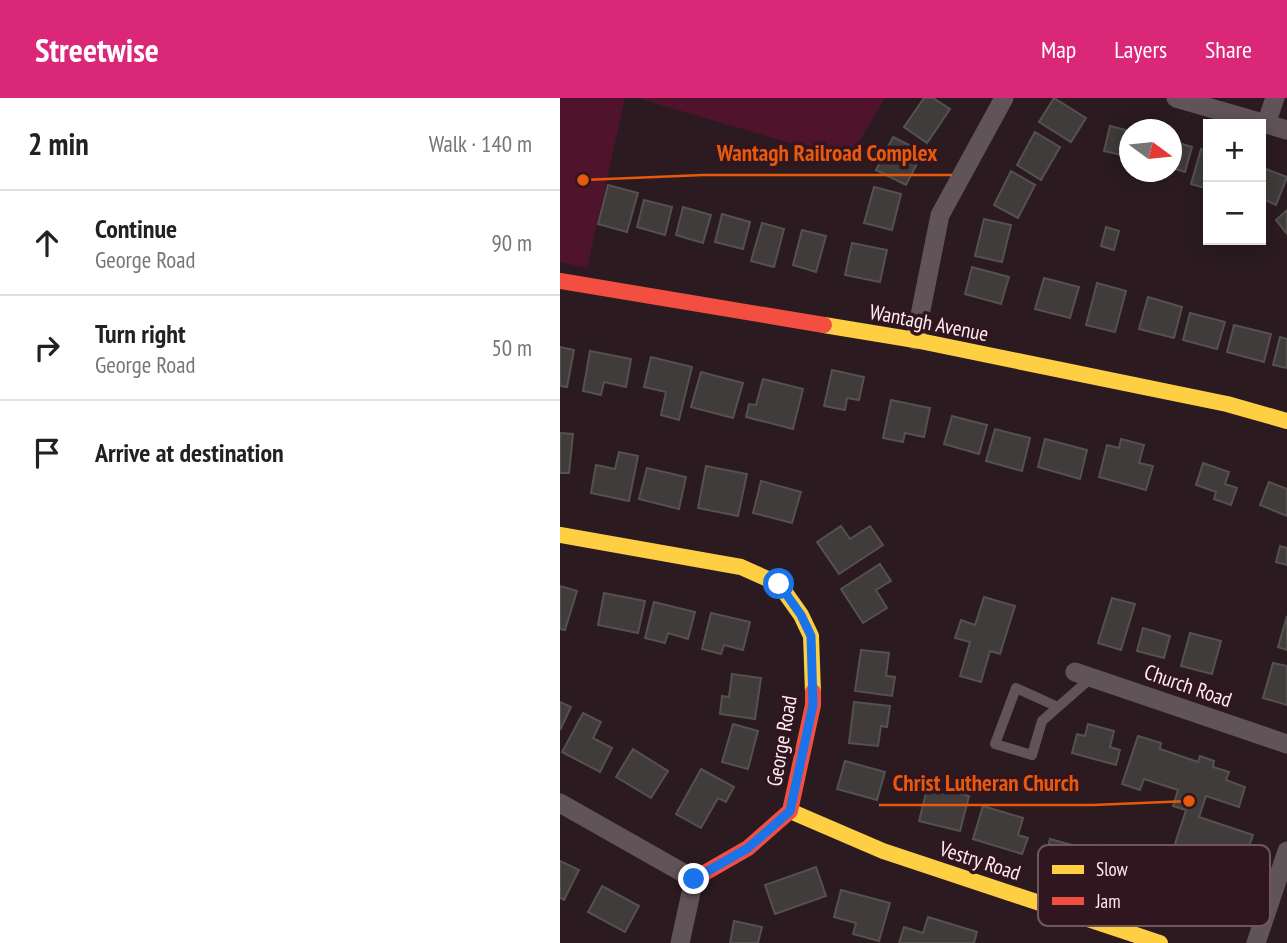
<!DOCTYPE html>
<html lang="en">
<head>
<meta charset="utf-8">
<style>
  body { margin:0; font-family:"PT Sans Narrow",sans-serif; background:#f6f6f6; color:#222 }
  .controls { position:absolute; right:21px; top:21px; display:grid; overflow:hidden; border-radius:0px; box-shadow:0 4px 18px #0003 }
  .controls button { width:63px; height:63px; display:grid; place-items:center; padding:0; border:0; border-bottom:2px solid #e0e0e0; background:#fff; color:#222; font:35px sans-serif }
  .compass { position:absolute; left:559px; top:21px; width:63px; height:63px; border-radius:50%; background:#fff; box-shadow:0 4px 18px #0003; rotate:105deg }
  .stop { position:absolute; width:21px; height:21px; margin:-16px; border:5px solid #1a73e8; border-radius:50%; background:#fff }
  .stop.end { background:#1a73e8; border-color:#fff; box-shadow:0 2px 7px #0008 }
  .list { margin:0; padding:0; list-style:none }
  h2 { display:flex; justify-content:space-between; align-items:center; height:91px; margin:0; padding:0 28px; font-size:30px }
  h2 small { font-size:23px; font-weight:400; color:#767676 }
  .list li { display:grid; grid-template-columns:46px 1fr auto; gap:21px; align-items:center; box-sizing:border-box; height:105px; padding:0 28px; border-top:2px solid #e0e0e0 }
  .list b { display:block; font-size:26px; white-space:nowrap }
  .list p { margin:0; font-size:23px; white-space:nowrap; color:#767676 }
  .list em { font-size:23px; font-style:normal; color:#767676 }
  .icon { flex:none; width:38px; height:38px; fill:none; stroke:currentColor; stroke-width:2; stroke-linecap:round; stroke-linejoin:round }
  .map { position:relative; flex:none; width:727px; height:845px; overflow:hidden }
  header { display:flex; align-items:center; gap:42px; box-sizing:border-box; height:98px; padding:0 35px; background:#db2777; color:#fff }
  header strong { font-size:33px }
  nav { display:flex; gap:38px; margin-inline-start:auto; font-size:24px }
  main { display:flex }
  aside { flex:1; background:#fff }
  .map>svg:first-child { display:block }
</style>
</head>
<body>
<header>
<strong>Streetwise</strong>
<nav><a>Map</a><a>Layers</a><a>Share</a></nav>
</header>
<main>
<aside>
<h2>2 min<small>Walk · 140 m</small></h2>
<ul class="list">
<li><svg class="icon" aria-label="ahead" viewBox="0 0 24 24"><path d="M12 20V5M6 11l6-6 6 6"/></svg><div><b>Continue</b><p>George Road</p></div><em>90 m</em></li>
<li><svg class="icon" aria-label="right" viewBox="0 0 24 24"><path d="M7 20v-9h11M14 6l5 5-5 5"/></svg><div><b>Turn right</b><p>George Road</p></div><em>50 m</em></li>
<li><svg class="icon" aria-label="arrive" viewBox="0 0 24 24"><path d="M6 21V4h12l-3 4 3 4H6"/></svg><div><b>Arrive at destination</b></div></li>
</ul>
</aside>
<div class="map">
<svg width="727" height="845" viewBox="0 0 727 845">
  <rect width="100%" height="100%" fill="#2b1b21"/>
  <path fill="#4f142c" d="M0,0H65L27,170L0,164Z
    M77,0H325L288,62Z"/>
  <path fill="#413c3c" stroke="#54514f" stroke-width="2" d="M364,0H373L390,11L367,45L344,29Z
    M494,0L526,20L511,44L479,24Z
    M550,28L570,33V59L544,53Z
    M475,34L500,49L481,82L457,67Z
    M333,39L363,54L346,87L316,72Z
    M612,43L632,49L625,74L612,70Z
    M641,51L648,53V91L631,86Z
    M701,69L727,79L716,107L701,100Z
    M451,73L475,87L458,120L434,107Z
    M48,87L78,95L67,134L38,126Z
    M314,89L341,96L332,132L304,125Z
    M84,102L112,109L105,137L77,129Z
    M123,109L151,117L143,145L116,137Z
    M727,112V136L716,122Z
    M162,116L190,124L183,151L155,144Z
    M424,121L451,127L442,164L415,158Z
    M202,125L224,131L214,169L191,163Z
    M546,129L559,133L554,152L541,148Z
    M242,132L266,138L256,174L233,167Z
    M292,145L327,152L320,184L285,177Z
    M412,169L449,179L441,206L405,196Z
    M484,180L519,189L510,220L475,211Z
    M537,185L566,193L555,234L526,227Z
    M588,199L622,209L614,240L579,231Z
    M630,215L665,224L657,251L623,242Z
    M674,227L711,236L704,264L667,254Z
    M720,239L727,241V270L713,267Z
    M0,249L14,252L7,289L0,288Z
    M30,253L71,261L66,289L44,284L41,297L23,293Z
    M91,259L132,269L119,322L101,317L106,294L84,289Z
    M272,272L304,279L299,302L287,300L285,312L264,308Z
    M141,274L183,285L173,320L131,309Z
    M203,281L243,291L233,331L186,319L189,306L196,307Z
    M331,302L370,310L364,339L345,335L343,344L323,340Z
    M392,318L427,327L419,356L384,346Z
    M435,331L470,340L462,373L426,363Z
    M0,335L13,336L9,375H0Z
    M485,341L527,352L520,381L478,369Z
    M561,341L584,347L579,365L593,368L586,392L539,379L547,347L559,350Z
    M59,354L78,358L69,403L31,395L36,367L55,371Z
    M643,365L669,374L665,386L677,390L671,407L654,401L656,394L636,387Z
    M146,368L187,376L178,418L138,410Z
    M87,370L126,379L119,411L79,401Z
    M201,383L241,394L232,425L193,415Z
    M709,384L727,391V418L700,407Z
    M281,428L290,441L310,428L323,447L279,476L257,444Z
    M720,448L727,450V467L716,464Z
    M320,466L331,483L316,492L327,510L303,525L281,491Z
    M0,488L17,493L5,532L0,531Z
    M44,495L85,503L78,535L38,527Z
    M424,499L455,508L440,556L430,553L421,584L400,578L410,544L395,540L401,522L415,527Z
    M552,500L575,506L561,552L538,545Z
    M94,504L135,514L128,541L108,535L105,545L85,540Z
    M151,515L190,524L183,552L164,547L161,556L142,551Z
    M727,518V552L718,549Z
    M583,530L610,538L604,560L577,553Z
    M630,535L661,543L652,576L621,568Z
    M301,552L329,555L326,578L335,579L332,598L295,593Z
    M713,565L727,568V607L703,600Z
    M172,576L201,580L195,621L160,616L162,598L169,599Z
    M0,604L11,609L0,632Z
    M294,604L330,608L327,629L321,628L318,648L289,645Z
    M23,615L41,624L33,640L52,650L40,674L2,654Z
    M173,626L198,633L188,671L162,664Z
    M528,626L554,633L550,649L560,652L556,667L512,655L517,636L525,638Z
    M578,638L601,645L600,651L638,664L640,658L654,663L653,669L669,674L666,682L685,689L679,709L646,698L639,719L693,737L680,774L613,752L626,712L613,708L618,692L584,681L580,692L562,686Z
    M73,651L108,673L91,700L56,679Z
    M285,663L325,674L317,702L277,691Z
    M141,671L174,689L166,704L158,700L141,730L116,716Z
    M368,687L409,698L400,733L359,723Z
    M423,708L463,720L458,737L468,740L462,756L413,741Z
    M490,741L523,750L517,773L484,765Z
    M543,747L586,759L577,795L534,783Z
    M0,763L19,772L4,802L0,800Z
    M256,769L266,798L215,816L205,787Z
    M42,788L79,808L65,834L28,814Z
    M281,792L330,805L319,843L293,836L296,825L274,819Z
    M368,819L417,834L414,845H339L344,829L363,835Z
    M174,823L202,829L198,845H170Z"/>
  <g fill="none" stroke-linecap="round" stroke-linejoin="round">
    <path stroke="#615458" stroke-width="10" d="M498,609L456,590L435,646L472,657L482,623L531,580"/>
    <path stroke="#615458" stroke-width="19" d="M616,0L727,32
      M706,26L715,0
      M355,242L380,117L444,0
      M515,574L727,646
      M0,705L134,781L120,845
      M696,845L727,753"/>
    <path stroke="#ffcf43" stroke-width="16" d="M264,227L355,242L667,306L727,323
      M0,437L181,469L219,486L241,517L251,538L253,594
      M230,713L323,753L600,845"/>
    <path stroke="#f24e42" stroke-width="16" d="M0,183L264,227
      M134,781L188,750L230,713L253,607V594"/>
  </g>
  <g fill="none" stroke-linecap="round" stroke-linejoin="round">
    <path stroke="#1a73e8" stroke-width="9" d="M134,781L188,750L230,713L253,607L251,538L241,517L219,486"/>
  </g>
  <g text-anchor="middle" stroke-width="7" stroke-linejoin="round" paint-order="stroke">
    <g font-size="21" fill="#fdedf1" stroke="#31151f">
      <text transform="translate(369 225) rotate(11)" y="7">Wantagh Avenue</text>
      <text transform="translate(628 588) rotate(19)" y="7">Church Road</text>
      <text transform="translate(222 643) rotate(-80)" y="7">George Road</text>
      <text transform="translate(420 763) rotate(18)" y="7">Vestry Road</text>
    </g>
  </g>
  <rect x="478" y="747" width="232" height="81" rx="10" fill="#31151f" stroke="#6e565e" stroke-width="2"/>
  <rect x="492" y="767" width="32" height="9" fill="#ffcf43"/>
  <rect x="492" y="799" width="32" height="8" fill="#f24e42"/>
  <g font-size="19" fill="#fdedf1">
    <text x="536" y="778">Slow</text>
    <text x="536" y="810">Jam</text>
  </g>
  <path fill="none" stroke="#e8590c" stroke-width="2.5" d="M23 82L143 77H392M629 703L533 707H319"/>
  <g fill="#e8590c" stroke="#31151f" stroke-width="2.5">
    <circle cx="23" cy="82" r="7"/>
    <circle cx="629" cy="703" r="7"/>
  </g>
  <g font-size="23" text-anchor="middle" font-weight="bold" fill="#e8590c" stroke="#31151f" stroke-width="7" stroke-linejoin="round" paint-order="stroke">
    <text x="267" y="63">Wantagh Railroad Complex</text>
    <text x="426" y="693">Christ Lutheran Church</text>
  </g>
</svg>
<div class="controls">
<button>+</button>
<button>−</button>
</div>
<svg class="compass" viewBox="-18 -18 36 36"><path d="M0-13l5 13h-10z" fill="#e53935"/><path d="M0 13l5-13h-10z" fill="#767676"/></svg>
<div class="stop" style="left:219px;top:486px"></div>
<div class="stop end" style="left:134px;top:781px"></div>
</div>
</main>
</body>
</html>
